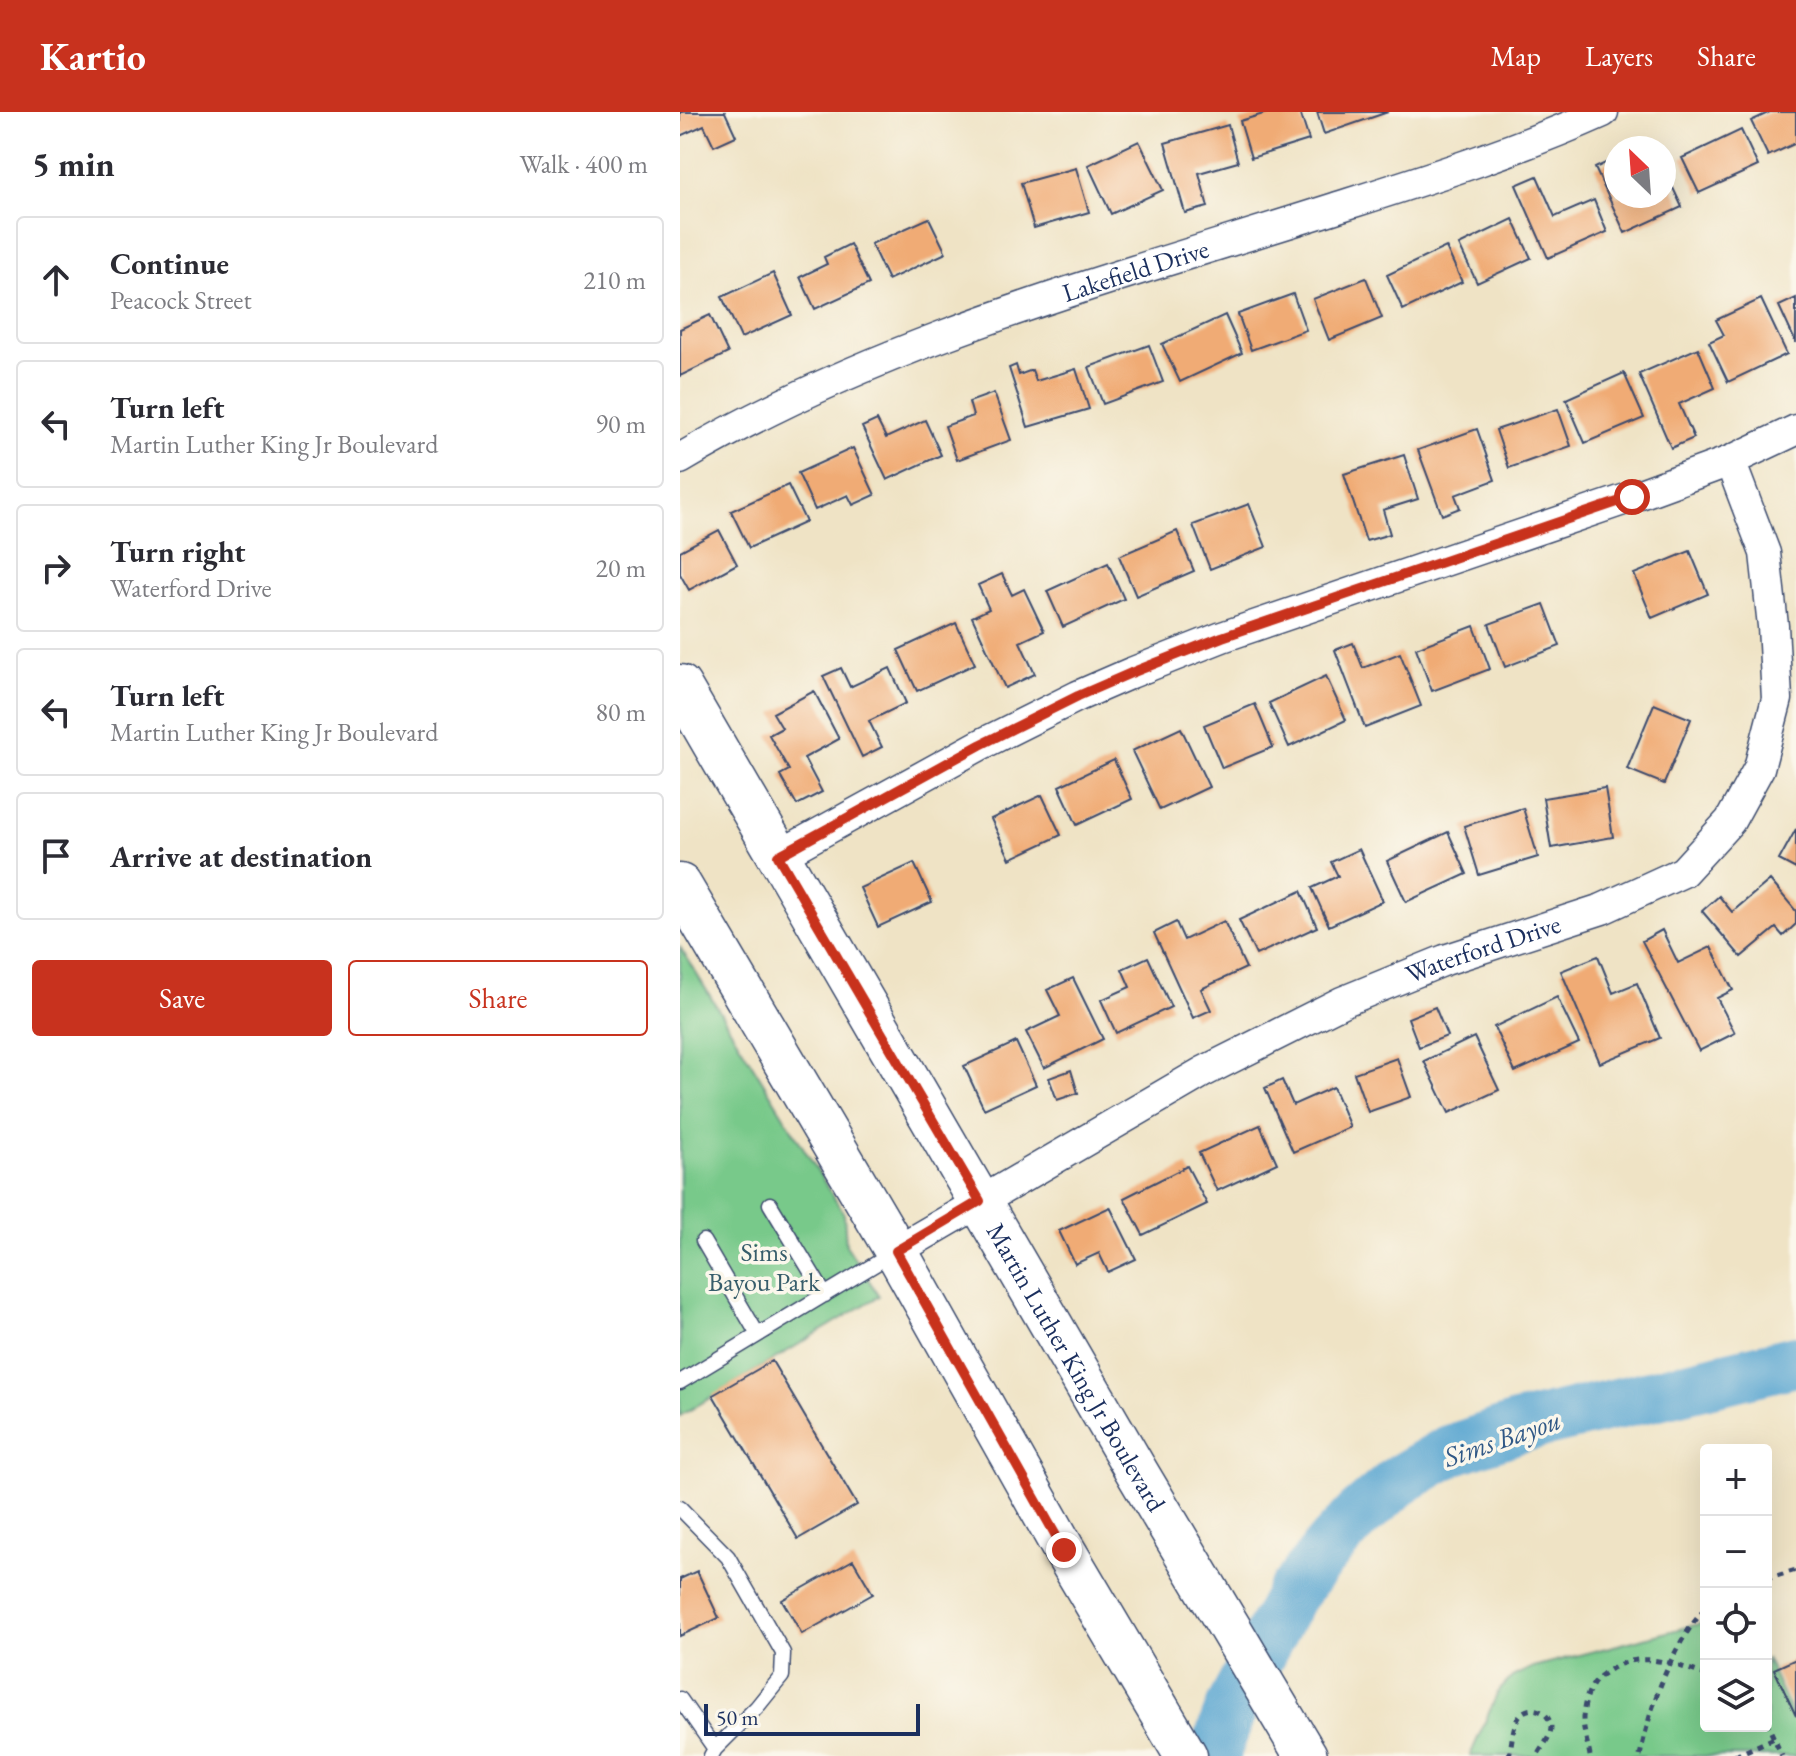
<!DOCTYPE html>
<html lang="en">
<head>
<meta charset="utf-8">
<style>
  body { margin:0; font-family:"EB Garamond",serif; background:#f2f2f3; color:#2b2b33 }
  .controls { position:absolute; right:24px; bottom:24px; display:grid; overflow:hidden; border-radius:8px; box-shadow:0 8px 32px #0002 }
  .controls button { width:72px; height:72px; display:grid; place-items:center; padding:0; border:0; border-bottom:2px solid #e1e1e2; background:#fff; color:#2b2b33; font:40px sans-serif }
  .compass { position:absolute; left:924px; top:24px; width:72px; height:72px; border-radius:50%; background:#fff; box-shadow:0 8px 32px #0002; rotate:335deg }
  .scale { position:absolute; left:24px; bottom:20px; width:216px; box-sizing:border-box; padding-left:8px; border:4px solid #1b2f5e; border-top:0; font-size:22px; line-height:28px; white-space:nowrap; color:#1b2f5e; -webkit-text-stroke:6px #fbf7ec; paint-order:stroke }
  .stop { position:absolute; width:24px; height:24px; margin:-18px; border:6px solid #c8321e; border-radius:50%; background:#fff }
  .stop.end { background:#c8321e; border-color:#fff; box-shadow:0 2px 8px #0008 }
  .list { margin:0; padding:0; list-style:none }
  h2 { display:flex; justify-content:space-between; align-items:center; height:104px; margin:0; padding:0 32px; font-size:34px }
  h2 small { font-size:26px; font-weight:400; color:#7c7c81 }
  .list li { display:grid; grid-template-columns:52px 1fr auto; gap:24px; align-items:center; box-sizing:border-box; height:128px; margin:0 16px 16px; padding:0 16px; border:2px solid #e1e1e2; border-radius:8px }
  .list b { display:block; font-size:30px; white-space:nowrap }
  .list p { margin:0; font-size:26px; white-space:nowrap; color:#7c7c81 }
  .list em { font-size:26px; font-style:normal; color:#7c7c81 }
  .actions { display:flex; gap:16px; padding:24px 32px }
  .actions a { flex:1; padding:18px 0; border:2px solid #c8321e; border-radius:8px; text-align:center; font-size:28px; color:#c8321e }
  .actions .main { background:#c8321e; color:#fff }
  .icon { flex:none; width:44px; height:44px; fill:none; stroke:currentColor; stroke-width:2; stroke-linecap:round; stroke-linejoin:round }
  .map { position:relative; flex:none; width:1116px; height:1644px; overflow:hidden }
  header { display:flex; align-items:center; gap:48px; box-sizing:border-box; height:112px; padding:0 40px; background:#c8321e; color:#fff }
  header strong { font-size:38px }
  nav { display:flex; gap:44px; margin-inline-start:auto; font-size:28px }
  main { display:flex }
  aside { flex:1; background:#fff }
  .map>svg:first-child { display:block }
</style>
</head>
<body>
<header>
<strong>Kartio</strong>
<nav><a>Map</a><a>Layers</a><a>Share</a></nav>
</header>
<main>
<aside>
<h2>5 min<small>Walk · 400 m</small></h2>
<ul class="list">
<li><svg class="icon" aria-label="ahead" viewBox="0 0 24 24"><path d="M12 20V5M6 11l6-6 6 6"/></svg><div><b>Continue</b><p>Peacock Street</p></div><em>210 m</em></li>
<li><svg class="icon" aria-label="left" viewBox="0 0 24 24"><path d="M17 20v-9H6M10 6l-5 5 5 5"/></svg><div><b>Turn left</b><p>Martin Luther King Jr Boulevard</p></div><em>90 m</em></li>
<li><svg class="icon" aria-label="right" viewBox="0 0 24 24"><path d="M7 20v-9h11M14 6l5 5-5 5"/></svg><div><b>Turn right</b><p>Waterford Drive</p></div><em>20 m</em></li>
<li><svg class="icon" aria-label="left" viewBox="0 0 24 24"><path d="M17 20v-9H6M10 6l-5 5 5 5"/></svg><div><b>Turn left</b><p>Martin Luther King Jr Boulevard</p></div><em>80 m</em></li>
<li><svg class="icon" aria-label="arrive" viewBox="0 0 24 24"><path d="M6 21V4h12l-3 4 3 4H6"/></svg><div><b>Arrive at destination</b></div></li>
</ul>
<div class="actions"><a class="main">Save</a><a>Share</a></div>
</aside>
<div class="map">
<svg width="1116" height="1644" viewBox="0 0 1116 1644">
  <rect width="100%" height="100%" fill="#fbf7ec"/>
  <filter id="ink" filterUnits="userSpaceOnUse"><feTurbulence type="fractalNoise" baseFrequency=".0125" numOctaves="2"/><feDisplacementMap in="SourceGraphic" scale="16" xChannelSelector="R" yChannelSelector="G"/><feConvolveMatrix kernelMatrix="1 2 1 2 8 2 1 2 1" color-interpolation-filters="sRGB"/></filter>
  <filter id="wash" filterUnits="userSpaceOnUse"><feTurbulence type="fractalNoise" baseFrequency=".006" numOctaves="4" result="noise"/><feDisplacementMap in="SourceGraphic" scale="32" xChannelSelector="R" yChannelSelector="G"/><feGaussianBlur stdDeviation="1.8" result="paint"/><feColorMatrix in="noise" values="0 0 0 0 0 0 0 0 0 0 0 0 0 0 0 0 0 1.4 0 .05"/><feComposite in="paint" operator="in"/></filter>
  <g filter="url(#wash)">
    <rect width="100%" height="100%" fill="#efe3c5"/>
    <path fill="#78c98a" stroke="#4a7c74" stroke-width="2" d="M0,835L164,1102L166,1133L199,1184L0,1304Z
      M1026,1510V1614H1086V1546L1116,1612V1644H790L818,1580L832,1565L853,1555Z"/>
    <g fill="none" stroke-linecap="round" stroke-linejoin="round">
      <path stroke="#57a4d0" stroke-width="52" d="M534,1644L552,1594L611,1483L646,1438L679,1403L720,1368L769,1339L836,1316L1116,1249"/>
    </g>
    <g id="blocks">
      <path fill="#f0ab74" d="M0,0H45L56,24L34,34L24,13L0,24Z
        M590,0H620L629,28L571,46L560,9Z
        M637,0H708L644,22Z
        M1090,0H1116V31L1088,44L1071,9Z
        M548,13L558,50L519,61L528,95L505,101L485,31Z
        M1061,18L1078,54L1019,81L1002,46Z
        M459,29L483,78L431,102L408,53Z
        M936,46V84H984V57L1002,95L945,121L915,56Z
        M396,56L409,100L354,116L341,71Z
        M857,64L875,105L914,88L927,120L868,146L836,73Z
        M249,106L266,141L208,168L191,132Z
        M833,107L851,146L797,171L779,133Z
        M170,132L189,172L135,197L120,165L147,152L144,145Z
        M766,135L782,170L723,198L707,163Z
        M93,161L112,203L61,226L42,185Z
        M686,166L702,206L649,228L633,187Z
        M613,182L626,218L571,238L558,202Z
        M1116,186V231L1099,194Z
        M1081,187L1107,242L1048,270L1029,230L1044,223L1036,208Z
        M30,203L48,241L0,264V217Z
        M545,203L562,241L500,270L482,232Z
        M469,233L483,270L423,292L409,255Z
        M1018,236L1035,276L999,292L1014,326L991,336L959,262Z
        M336,253L339,263L352,258L356,269L396,257L409,297L348,315L329,256Z
        M944,261L964,306L905,331L886,287Z
        M314,281L331,328L277,348L265,314L293,304L289,290Z
        M878,297L891,334L829,356L816,318Z
        M197,308L206,326L245,308L261,343L207,368L182,315Z
        M797,317L815,368L775,383L780,396L762,403L738,338Z
        M173,336L195,383L173,393L168,383L135,398L118,361Z
        M724,343L738,387L703,398L710,422L686,429L664,362Z
        M108,373L126,410L69,436L51,399Z
        M569,392L586,435L530,457L513,413Z
        M39,418L57,452L9,478L0,462V439Z
        M497,419L514,459L456,484L439,444Z
        M1010,439L1028,482L972,506L954,462Z
        M428,451L444,487L383,515L367,479Z
        M322,462L332,483L344,477L364,519L340,530L355,562L325,576L292,505L309,497L298,473Z
        M864,492L880,534L825,555L809,512Z
        M276,511L295,552L237,579L218,538Z
        M794,514L810,557L752,579L736,536Z
        M673,531L683,556L720,541L741,594L685,616L655,538Z
        M161,556L170,575L210,556L226,591L189,609L202,635L182,645L143,564Z
        M646,564L666,608L609,635L589,591Z
        M134,579L159,627L124,646L142,680L117,693L100,663L109,658L89,623L102,616L93,601Z
        M575,592L593,635L542,656L524,613Z
        M974,592L1011,607L984,672L947,657Z
        M501,616L529,675L480,698L452,639Z
        M434,648L452,687L397,713L379,674Z
        M925,676L933,725L871,736L863,686Z
        M362,683L381,723L330,747L311,707Z
        M843,696L858,745L799,763L784,714Z
        M1116,717V757L1099,748Z
        M768,720L787,762L726,790L707,749Z
        M679,737L703,789L649,814L632,776L658,764L651,750Z
        M234,751L252,790L198,815L180,776Z
        M1090,768L1116,799V812L1103,824L1096,816L1061,845L1022,799L1039,784L1052,800Z
        M621,779L637,815L576,843L559,808Z
        M544,809L566,856L521,877L531,898L513,906L474,821L496,810L504,828Z
        M982,818L998,851L1031,835L1053,878L1037,886L1055,921L1019,939L962,829Z
        M918,844L933,881L957,871L980,926L920,951L881,859Z
        M468,845L491,895L436,921L421,888L450,875L442,857Z
        M393,866L423,927L364,956L346,920L380,904L367,878Z
        M877,885L899,931L835,960L814,915Z
        M755,895L767,924L739,935L728,906Z
        M794,925L819,978L769,1001L744,949Z
        M336,930L356,973L304,997L284,954Z
        M717,946L731,985L688,1000L674,961Z
        M391,958L398,981L377,988L369,966Z
        M602,968L613,993L653,975L670,1015L613,1040L585,976Z
        M580,1013L597,1051L537,1079L519,1041Z
        M507,1054L527,1092L463,1123L444,1086Z
        M430,1095L456,1147L428,1160L419,1141L395,1152L379,1119Z
        M92,1249L177,1393L118,1427L33,1283Z
        M173,1448L193,1482L122,1522L102,1488Z
        M17,1459L39,1506L0,1524V1467Z
        M1116,1547V1604L1094,1557Z"/>
    </g>
  </g>
  <g filter="url(#ink)">
    <use href="#blocks" fill-opacity="0" stroke="#3b4a6d" stroke-width="2"/>
    <g fill="none" stroke-linecap="round" stroke-linejoin="round">
      <g stroke="#3b4a6d" stroke-width="17">
        <path id="service" d="M90,1092L145,1183
          M23,1129L78,1223
          M0,1270L212,1142
          M0,1396L48,1445L103,1541L102,1564L77,1595L35,1637L31,1644
          M0,1587L35,1637"/>
      </g>
      <g stroke="#3b4a6d" stroke-width="33">
        <g id="minor">
          <path id="s1" d="M0,347C202,227 433,167 655,96C746,67 836,39 923,0"/>
          <path d="M98,744L300,633L398,584L451,561L542,525L952,385L1050,349L1116,318"/>
          <path id="s2" d="M216,1139L523,960L662,890L765,848L922,797L1003,760L1050,709L1079,656L1097,587L1093,514L1085,441L1050,349"/>
        </g>
      </g>
      <g stroke="#3b4a6d" stroke-width="45">
        <g id="secondary">
          <path id="s3" d="M0,574L458,1362L626,1644"/>
          <path d="M0,773L216,1139L384,1438L506,1644"/>
        </g>
      </g>
      <path stroke="#3b4a6d" stroke-width="5" stroke-dasharray="6 6" stroke-linecap="butt" d="M1086,1467L1116,1458
        M1086,1609L1102,1644
        M829,1644C832,1632 832,1617 838,1606C847,1590 870,1598 871,1615C871,1626 862,1634 857,1644
        M910,1644C908,1632 903,1619 903,1606C904,1590 909,1572 923,1562C957,1536 990,1551 1026,1563
        M960,1644C970,1595 991,1533 1026,1496
        M1055,1644L1094,1626"/>
      <use href="#service" stroke="#fff" stroke-width="14"/>
      <use href="#minor" stroke="#fff" stroke-width="30"/>
      <use href="#secondary" stroke="#fff" stroke-width="42"/>
    </g>
  </g>
  <g fill="none" stroke-linecap="round" stroke-linejoin="round" filter="url(#ink)">
    <path stroke="#c8321e" stroke-width="10" d="M384,1438L216,1139L300,1089L98,744L300,633L398,584L451,561L542,525L952,385"/>
  </g>
  <g text-anchor="middle" stroke-width="7" stroke-linejoin="round" paint-order="stroke">
    <g font-size="26" fill="#1b2f5e" stroke="#fbf7ec">
      <text dy="9" stroke="none"><textPath href="#s1" startOffset="494">Lakefield Drive</textPath></text>
      <text dy="9" stroke="none"><textPath href="#s2" startOffset="662">Waterford Drive</textPath></text>
      <text dy="9" stroke="none"><textPath href="#s3" startOffset="788">Martin Luther King Jr Boulevard</textPath></text>
    </g>
    <g font-size="26" fill="#375d6b" stroke="#fbf7ec">
      <text x="84" y="1149">Sims<tspan x="84" dy="30">Bayou Park</tspan></text>
    </g>
    <g font-size="28" font-style="italic" fill="#305886" stroke="#fbf7ec">
      <text transform="translate(822 1326) rotate(-19)" y="10">Sims Bayou</text>
    </g>
  </g>
</svg>
<div class="controls">
<button>+</button>
<button>−</button>
<button><svg class="icon" aria-label="locate" viewBox="0 0 24 24"><circle cx="12" cy="12" r="6"/><path d="M12 2v4M12 18v4M2 12h4M18 12h4"/></svg></button>
<button><svg class="icon" aria-label="layers" viewBox="0 0 24 24"><path d="M12 4l9 5-9 5-9-5zM3 14l9 5 9-5"/></svg></button>
</div>
<svg class="compass" viewBox="-18 -18 36 36"><path d="M0-13l5 13h-10z" fill="#e53935"/><path d="M0 13l5-13h-10z" fill="#7c7c81"/></svg>
<div class="scale">50 m</div>
<div class="stop" style="left:952px;top:385px"></div>
<div class="stop end" style="left:384px;top:1438px"></div>
</div>
</main>
</body>
</html>
